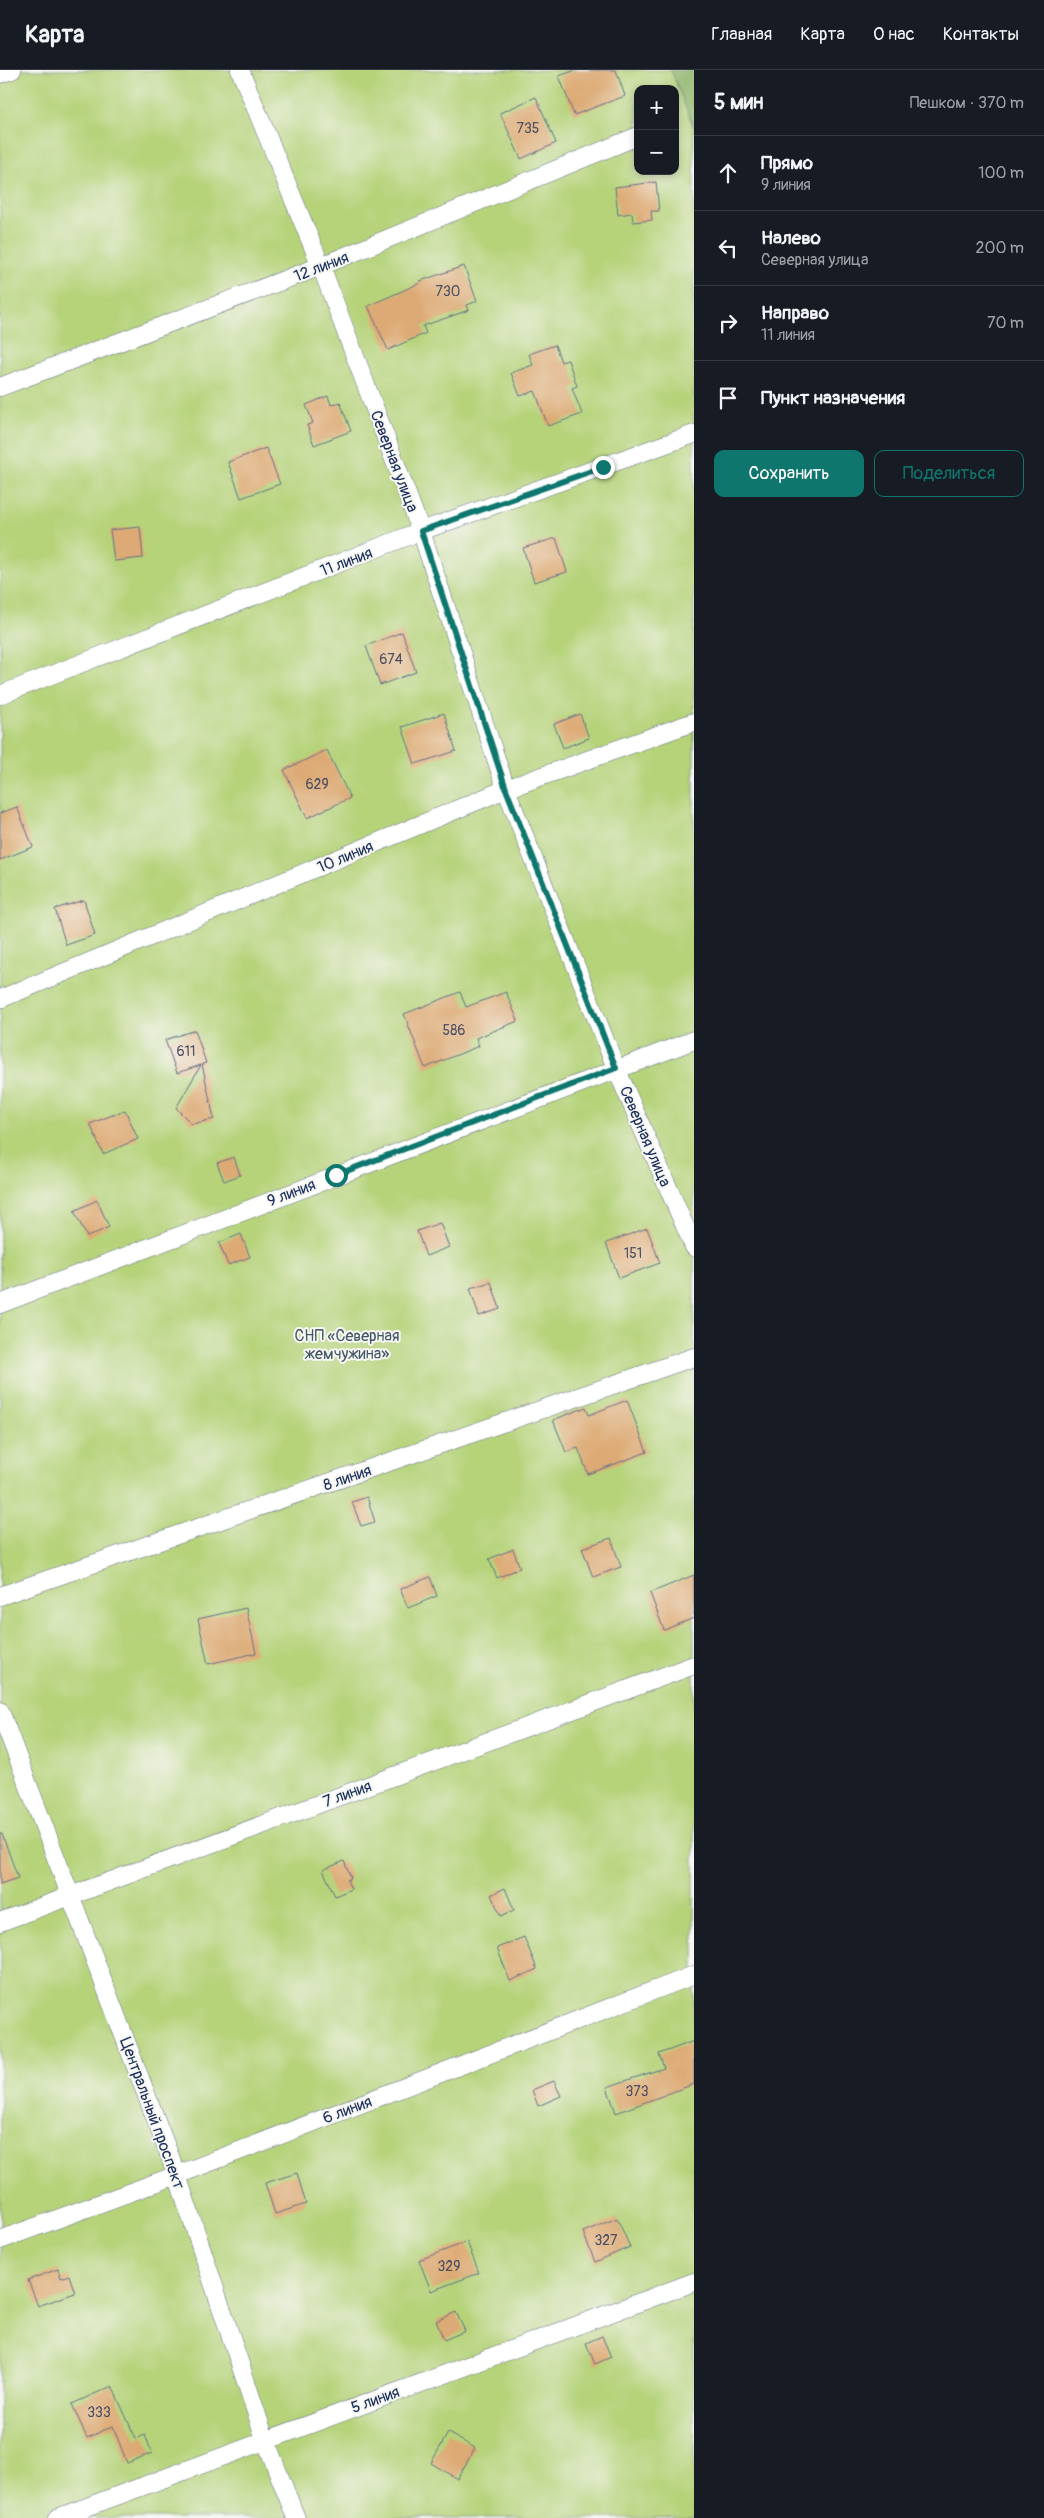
<!DOCTYPE html>
<html lang="ru">
<head>
<meta charset="utf-8">
<style>
  body { margin:0; font-family:Pangolin,sans-serif; background:#242831; color:#f1f3f6 }
  .controls { position:absolute; right:15px; top:15px; display:grid; overflow:hidden; border-radius:10px; box-shadow:0 2px 8px #0003 }
  .controls button { width:45px; height:45px; display:grid; place-items:center; padding:0; border:0; border-bottom:1px solid #363941; background:#171b24; color:#f1f3f6; font:25px sans-serif }
  .stop { position:absolute; width:15px; height:15px; margin:-11px; border:4px solid #0f766e; border-radius:50%; background:#fff }
  .stop.end { background:#0f766e; border-color:#fff; box-shadow:0 1px 5px #0008 }
  .list { margin:0; padding:0; list-style:none }
  h2 { display:flex; justify-content:space-between; align-items:center; height:65px; margin:0; padding:0 20px; font-size:21px }
  h2 small { font-size:16px; font-weight:400; color:#9ea1a6 }
  .list li { display:grid; grid-template-columns:32px 1fr auto; gap:15px; align-items:center; box-sizing:border-box; height:75px; padding:0 20px; border-top:1px solid #363941 }
  .list b { display:block; font-size:19px; white-space:nowrap }
  .list p { margin:0; font-size:16px; white-space:nowrap; color:#9ea1a6 }
  .list em { font-size:16px; font-style:normal; color:#9ea1a6 }
  .actions { display:flex; gap:10px; padding:15px 20px }
  .actions a { flex:1; padding:11px 0; border:1px solid #0f766e; border-radius:10px; text-align:center; font-size:18px; color:#0f766e }
  .actions .main { background:#0f766e; color:#fff }
  .icon { flex:none; width:28px; height:28px; fill:none; stroke:currentColor; stroke-width:2; stroke-linecap:round; stroke-linejoin:round }
  .map { position:relative; flex:none; width:694px; height:2448px; overflow:hidden }
  header { display:flex; align-items:center; gap:30px; box-sizing:border-box; height:70px; padding:0 25px; background:#171b24; border-bottom:1px solid #363941 }
  header strong { font-size:24px }
  nav { display:flex; gap:28px; margin-inline-start:auto; font-size:18px }
  main { display:flex }
  aside { flex:1; background:#171b24 }
  .map>svg:first-child { display:block }
</style>
</head>
<body>
<header>
<strong>Карта</strong>
<nav><a>Главная</a><a>Карта</a><a>О нас</a><a>Контакты</a></nav>
</header>
<main>
<div class="map">
<svg width="694" height="2448" viewBox="0 0 694 2448">
  <rect width="100%" height="100%" fill="#f6f6f2"/>
  <filter id="ink" filterUnits="userSpaceOnUse"><feTurbulence type="fractalNoise" baseFrequency=".02" numOctaves="2"/><feDisplacementMap in="SourceGraphic" scale="10" xChannelSelector="R" yChannelSelector="G"/><feConvolveMatrix kernelMatrix="1 2 1 2 8 2 1 2 1" color-interpolation-filters="sRGB"/></filter>
  <filter id="wash" filterUnits="userSpaceOnUse"><feTurbulence type="fractalNoise" baseFrequency=".0096" numOctaves="4" result="noise"/><feDisplacementMap in="SourceGraphic" scale="20" xChannelSelector="R" yChannelSelector="G"/><feGaussianBlur stdDeviation="1.12" result="paint"/><feColorMatrix in="noise" values="0 0 0 0 0 0 0 0 0 0 0 0 0 0 0 0 0 1.4 0 .05"/><feComposite in="paint" operator="in"/></filter>
  <g filter="url(#wash)">
    <rect width="100%" height="100%" fill="#ece5ca"/>
    <path fill="#b6d37a" stroke="#68816c" fill-rule="evenodd" d="M0,0H671L694,58V2448H0ZM638,19H675V101H638Z"/>
    <path fill="#90b56a" stroke="#567264" d="M671,0H694V58Z"/>
    <g id="blocks">
      <path fill="#ddaa74" d="M576,0H616L625,26L574,45L559,6Z
        M536,27L556,73L521,89L500,43Z
        M656,112L659,141H651L652,150L633,152L632,143L618,145L615,117Z
        M464,196L477,231L467,235L469,240L423,256L426,263L388,280L368,236L420,213V211Z
        M555,275L561,292L568,290L577,316L572,318L582,344L548,356L535,321L520,326L511,303L533,295L529,284Z
        M328,326L331,335L340,332L351,361L314,375L307,355L313,353L306,335Z
        M266,378L280,414L241,428L228,392Z
        M140,457L143,488L114,491L110,460Z
        M556,468L567,502L534,512L523,478Z
        M402,562L416,602L380,615L366,576Z
        M444,643L456,681L415,694L402,657Z
        M580,644L589,668L563,678L554,654Z
        M327,680L350,728L307,748L284,700Z
        M17,737L33,777L0,790V743Z
        M84,830L95,865L66,875L55,839Z
        M460,922L466,937L506,922L518,951L476,968L479,976L425,998L404,944Z
        M195,960L206,993L202,994L214,1049L192,1054L176,1038L201,995L177,1003L165,970Z
        M125,1040L138,1069L103,1084L90,1054Z
        M234,1087L240,1105L224,1111L217,1093Z
        M97,1130L109,1157L87,1167L74,1141Z
        M440,1153L449,1177L426,1186L417,1161Z
        M647,1158L660,1193L619,1208L606,1173Z
        M241,1164L250,1187L228,1195L219,1173Z
        M491,1212L500,1239L479,1246L470,1218Z
        M627,1330L647,1382L588,1404L578,1378L566,1382L553,1350L586,1337L589,1345Z
        M367,1427L375,1452L361,1456L352,1432Z
        M611,1468L621,1497L593,1507L582,1478Z
        M513,1479L520,1498L497,1508L489,1489Z
        M694,1505V1548L664,1560L650,1523Z
        M430,1507L437,1526L408,1538L400,1519Z
        M246,1538L256,1583L208,1594L198,1549Z
        M0,1764H2L18,1808L0,1814Z
        M344,1791L351,1808L347,1810L351,1819L335,1826L323,1800Z
        M505,1818L514,1840L501,1846L491,1825Z
        M524,1867L537,1899L510,1911L497,1878Z
        M694,1971V2014L616,2043L607,2017L664,1998L659,1984Z
        M554,2011L561,2026L538,2036L532,2020Z
        M297,2103L306,2134L275,2144L265,2113Z
        M617,2148L630,2177L595,2192L583,2162Z
        M467,2172L479,2203L431,2221L419,2190Z
        M58,2199L61,2208L69,2205L75,2223L38,2236L28,2210Z
        M456,2242L465,2261L444,2270L436,2251Z
        M602,2266L611,2287L595,2294L586,2273Z
        M112,2316L136,2369L145,2365L152,2383L127,2393L113,2356L87,2368L72,2334Z
        M448,2363L475,2378L457,2409L431,2393Z"/>
    </g>
  </g>
  <g filter="url(#ink)">
    <use href="#blocks" fill-opacity="0" stroke="#646f84" stroke-width="1"/>
    <g fill="none" stroke-linecap="round" stroke-linejoin="round">
      <g stroke="#646f84" stroke-width="19">
        <path id="minor" d="M240,0L321,196L421,461L506,719L616,998L694,1177
          M0,4L12,0
          M0,317L321,196L638,66
          M0,625L421,461L694,364
          M0,929L506,719L694,652
          M0,1234L694,970
          M0,1526L694,1287
          M0,1641L177,2105L265,2369L296,2448
          M0,1852L694,1595
          M0,2170L177,2105L694,1905
          M57,2448L694,2212"/>
      </g>
      <use href="#minor" stroke="#fff" stroke-width="18"/>
    </g>
  </g>
  <g fill="none" stroke-linecap="round" stroke-linejoin="round" filter="url(#ink)">
    <path stroke="#0f766e" stroke-width="6" d="M336,1105L616,998L506,719L421,461L603,397"/>
  </g>
  <g text-anchor="middle" stroke-width="4" stroke-linejoin="round" paint-order="stroke">
    <g font-size="14" fill="#4c4e64">
      <text x="528" y="63">735</text>
      <text x="448" y="226">730</text>
      <text x="391" y="594">674</text>
      <text x="317" y="719">629</text>
      <text x="454" y="965">586</text>
      <text x="186" y="986">611</text>
      <text x="633" y="1188">151</text>
      <text x="637" y="2026">373</text>
      <text x="606" y="2175">327</text>
      <text x="449" y="2201">329</text>
      <text x="99" y="2347">333</text>
    </g>
    <g font-size="16" fill="#1b2f5e" stroke="#f6f6f2">
      <text transform="translate(321 196) rotate(-21)" y="6">12 линия</text>
      <text transform="translate(395 391) rotate(69)" y="6">Северная улица</text>
      <text transform="translate(346 491) rotate(-21)" y="6">11 линия</text>
      <text transform="translate(345 786) rotate(-23)" y="6">10 линия</text>
      <text transform="translate(646 1066) rotate(67)" y="6">Северная улица</text>
      <text transform="translate(291 1122) rotate(-21)" y="6">9 линия</text>
      <text transform="translate(347 1407) rotate(-19)" y="6">8 линия</text>
      <text transform="translate(347 1723) rotate(-20)" y="6">7 линия</text>
      <text transform="translate(347 2039) rotate(-21)" y="6">6 линия</text>
      <text transform="translate(153 2043) rotate(70)" y="6">Центральный проспект</text>
      <text transform="translate(375 2329) rotate(-20)" y="6">5 линия</text>
    </g>
    <g font-size="16" fill="#425865" stroke="#f6f6f2">
      <text x="347" y="1271">СНП «Северная<tspan x="347" dy="18">жемчужина»</tspan></text>
    </g>
  </g>
</svg>
<div class="controls">
<button>+</button>
<button>−</button>
</div>
<div class="stop" style="left:336px;top:1105px"></div>
<div class="stop end" style="left:603px;top:397px"></div>
</div>
<aside>
<h2>5 мин<small>Пешком · 370 m</small></h2>
<ul class="list">
<li><svg class="icon" aria-label="ahead" viewBox="0 0 24 24"><path d="M12 20V5M6 11l6-6 6 6"/></svg><div><b>Прямо</b><p>9 линия</p></div><em>100 m</em></li>
<li><svg class="icon" aria-label="left" viewBox="0 0 24 24"><path d="M17 20v-9H6M10 6l-5 5 5 5"/></svg><div><b>Налево</b><p>Северная улица</p></div><em>200 m</em></li>
<li><svg class="icon" aria-label="right" viewBox="0 0 24 24"><path d="M7 20v-9h11M14 6l5 5-5 5"/></svg><div><b>Направо</b><p>11 линия</p></div><em>70 m</em></li>
<li><svg class="icon" aria-label="arrive" viewBox="0 0 24 24"><path d="M6 21V4h12l-3 4 3 4H6"/></svg><div><b>Пункт назначения</b></div></li>
</ul>
<div class="actions"><a class="main">Сохранить</a><a>Поделиться</a></div>
</aside>
</main>
</body>
</html>
